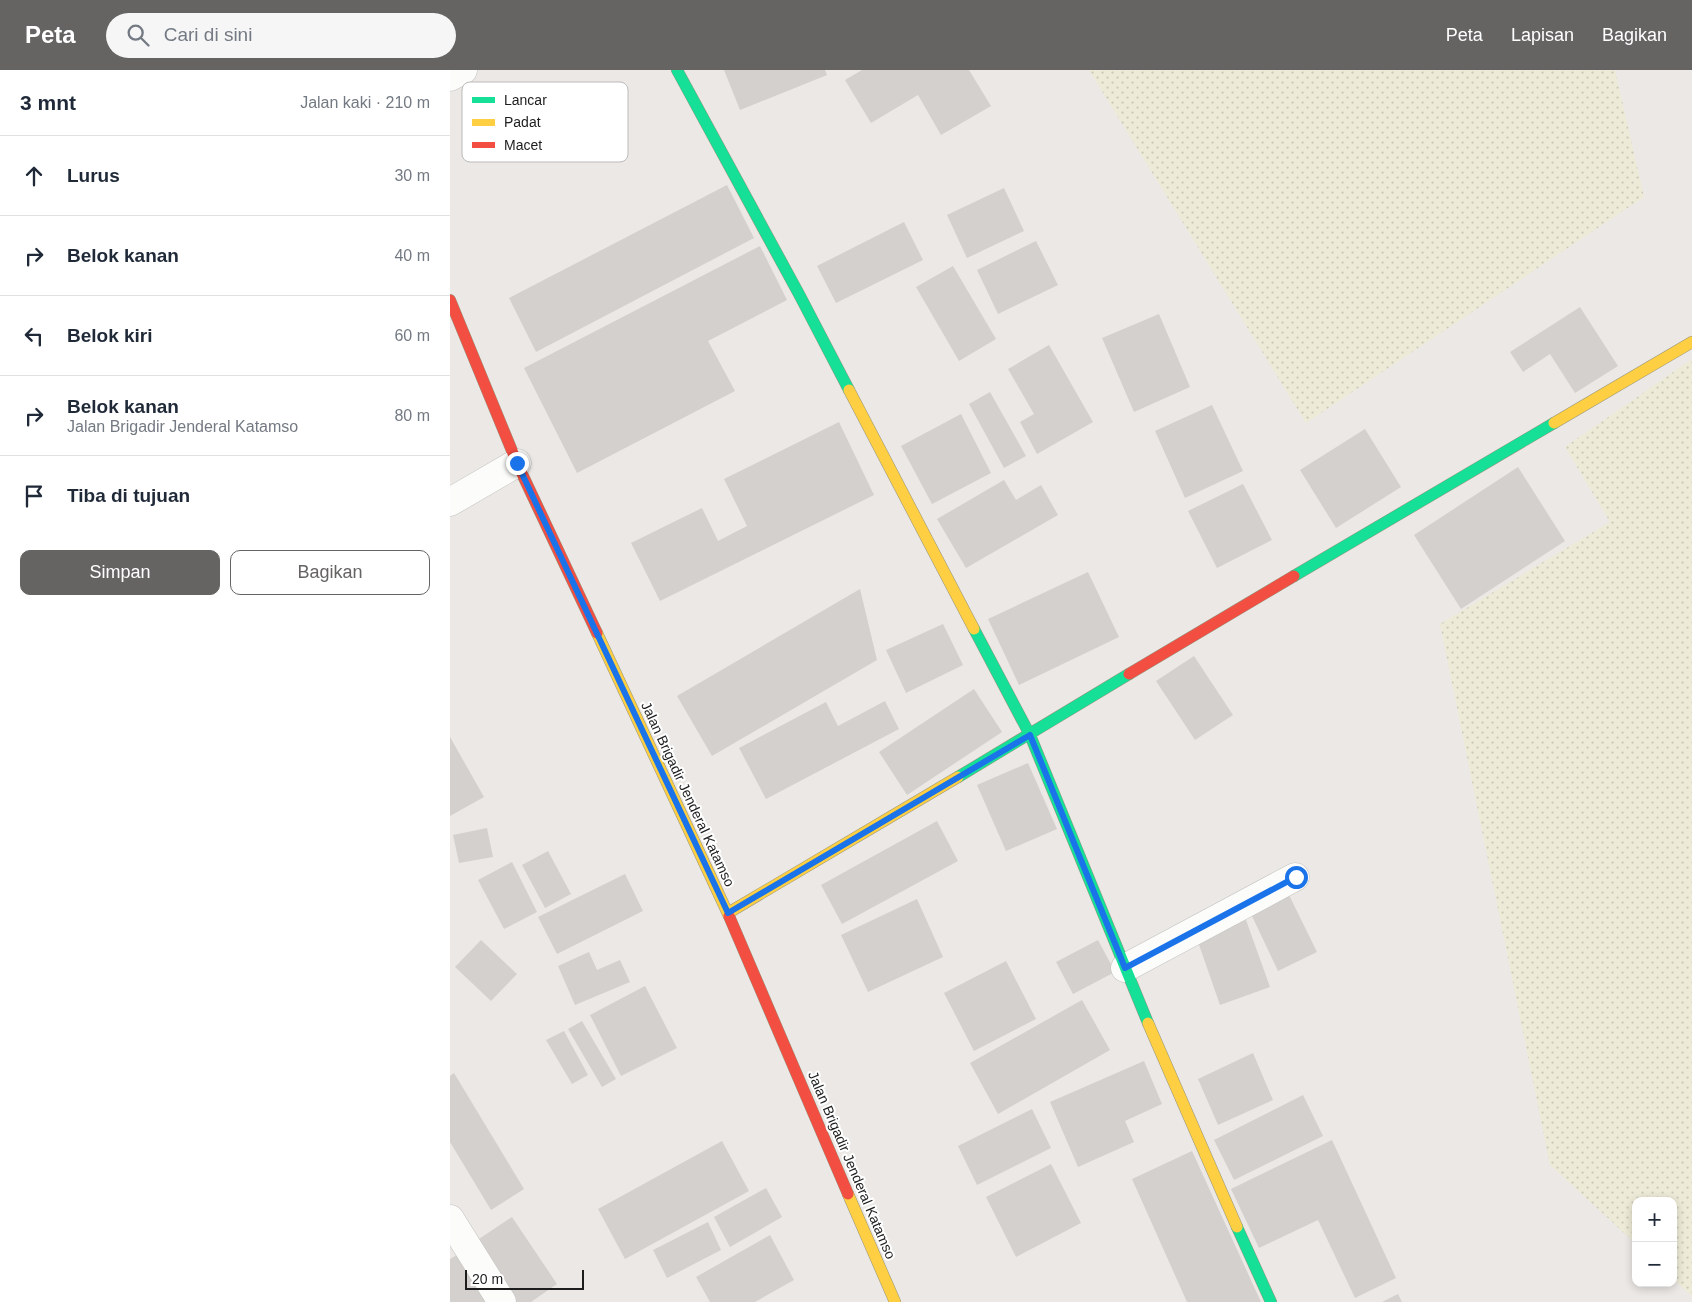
<!DOCTYPE html>
<html lang="id">
<head>
<meta charset="utf-8">
<style>
  body { margin:0; font-family:Arial,sans-serif; background:#f6f6f7; color:#1f2937 }
  .controls { position:absolute; right:15px; bottom:15px; display:grid; overflow:hidden; border-radius:10px; box-shadow:0 2px 8px #0003 }
  .controls button { width:45px; height:45px; display:grid; place-items:center; padding:0; border:0; border-bottom:1px solid #e0e1e3; background:#fff; color:#1f2937; font:25px sans-serif }
  .scale { position:absolute; left:15px; bottom:12px; width:119px; box-sizing:border-box; padding-left:5px; border:2px solid #1d1d1d; border-top:0; font-size:14px; line-height:18px; white-space:nowrap; color:#1d1d1d; -webkit-text-stroke:4px #fff; paint-order:stroke }
  .stop { position:absolute; width:15px; height:15px; margin:-11px; border:4px solid #1a73e8; border-radius:50%; background:#fff }
  .stop.end { background:#1a73e8; border-color:#fff; box-shadow:0 1px 5px #0008 }
  .list { margin:0; padding:0; list-style:none }
  h2 { display:flex; justify-content:space-between; align-items:center; height:65px; margin:0; padding:0 20px; font-size:21px }
  h2 small { font-size:16px; font-weight:400; color:#747a83 }
  .list li { display:grid; grid-template-columns:32px 1fr auto; gap:15px; align-items:center; box-sizing:border-box; height:80px; padding:0 20px; border-top:1px solid #e0e1e3 }
  .list b { display:block; font-size:19px; white-space:nowrap }
  .list p { margin:0; font-size:16px; white-space:nowrap; color:#747a83 }
  .list em { font-size:16px; font-style:normal; color:#747a83 }
  .actions { display:flex; gap:10px; padding:15px 20px }
  .actions a { flex:1; padding:11px 0; border:1px solid #656463; border-radius:10px; text-align:center; font-size:18px; color:#656463 }
  .actions .main { background:#656463; color:#fff }
  .icon { flex:none; width:28px; height:28px; fill:none; stroke:currentColor; stroke-width:2; stroke-linecap:round; stroke-linejoin:round }
  .map { position:relative; flex:none; width:1242px; height:1232px; overflow:hidden }
  header { display:flex; align-items:center; gap:30px; box-sizing:border-box; height:70px; padding:0 25px; background:#656463; color:#fff }
  header strong { font-size:24px }
  nav { display:flex; gap:28px; margin-inline-start:auto; font-size:18px }
  .search { width:350px; height:45px; background:#f6f6f7; display:flex; align-items:center; gap:12px; box-sizing:border-box; padding:0 18px; border-radius:28px; color:#747a83; font-size:19px }
  main { display:flex }
  aside { flex:1; background:#fff }
  .map>svg:first-child { display:block }
</style>
</head>
<body>
<header>
<strong>Peta</strong>
<div class="search"><svg class="icon" aria-label="search" viewBox="0 0 24 24"><circle cx="10" cy="10" r="6"/><path d="M15 15l6 6"/></svg>Cari di sini</div>
<nav><a>Peta</a><a>Lapisan</a><a>Bagikan</a></nav>
</header>
<main>
<aside>
<h2>3 mnt<small>Jalan kaki · 210 m</small></h2>
<ul class="list">
<li><svg class="icon" aria-label="ahead" viewBox="0 0 24 24"><path d="M12 20V5M6 11l6-6 6 6"/></svg><div><b>Lurus</b></div><em>30 m</em></li>
<li><svg class="icon" aria-label="right" viewBox="0 0 24 24"><path d="M7 20v-9h11M14 6l5 5-5 5"/></svg><div><b>Belok kanan</b></div><em>40 m</em></li>
<li><svg class="icon" aria-label="left" viewBox="0 0 24 24"><path d="M17 20v-9H6M10 6l-5 5 5 5"/></svg><div><b>Belok kiri</b></div><em>60 m</em></li>
<li><svg class="icon" aria-label="right" viewBox="0 0 24 24"><path d="M7 20v-9h11M14 6l5 5-5 5"/></svg><div><b>Belok kanan</b><p>Jalan Brigadir Jenderal Katamso</p></div><em>80 m</em></li>
<li><svg class="icon" aria-label="arrive" viewBox="0 0 24 24"><path d="M6 21V4h12l-3 4 3 4H6"/></svg><div><b>Tiba di tujuan</b></div></li>
</ul>
<div class="actions"><a class="main">Simpan</a><a>Bagikan</a></div>
</aside>
<div class="map">
<svg width="1242" height="1232" viewBox="0 0 1242 1232">
  <defs>
    <pattern id="farmland-dots" width="8" height="8" patternUnits="userSpaceOnUse" patternTransform="scale(1.25)"><rect width="8" height="8" fill="#edebd7"/><path d="M2 2h.1M6 6h.1" fill="none" stroke="#cbc9b8" stroke-width="1.8" stroke-linecap="round"/></pattern>
  </defs>
  <rect width="100%" height="100%" fill="#ebe8e5"/>
  <path fill="url(#farmland-dots)" d="M639,0H1165L1194,127L856,353Z
    M1242,289V1226L1223,1209V1131H1186V1174L1100,1095L990,554L1160,452L1115,377Z"/>
  <path fill="#d3d0ce" d="M274,0H375L377,5L290,40Z
    M412,0H519L541,36L491,65L468,25L421,53L395,10Z
    M277,115L304,168L86,282L59,228Z
    M554,118L574,161L517,188L497,145Z
    M454,152L473,190L386,233L367,196Z
    M586,171L608,215L548,244L527,200Z
    M310,176L337,230L258,271L285,321L127,403L74,298Z
    M503,196L546,269L509,291L466,217Z
    M1130,237L1168,296L1125,323L1100,284L1073,302L1060,282Z
    M709,244L740,317L684,342L652,268Z
    M599,275L643,352L587,384L570,352L584,344L558,299Z
    M540,322L576,386L554,398L519,334Z
    M762,335L793,401L735,428L705,361Z
    M511,344L541,403L482,434L451,376Z
    M389,352L424,425L210,531L181,473L252,438L268,471L297,456L274,409Z
    M915,359L951,417L886,458L850,400Z
    M1068,397L1115,471L1011,539L964,465Z
    M554,410L566,430L591,415L608,445L516,498L487,449Z
    M793,414L822,470L767,498L738,441Z
    M638,502L669,567L569,615L538,549Z
    M410,519L427,590L262,686L227,626Z
    M493,554L513,595L456,623L436,580Z
    M744,586L783,645L745,670L706,611Z
    M524,619L552,662L457,725L429,682Z
    M435,631L449,659L316,729L289,678L376,632L388,656Z
    M0,667L34,727L0,746Z
    M578,693L607,759L556,781L527,715Z
    M487,751L508,791L392,854L371,815Z
    M37,758L43,787L9,793L3,765Z
    M98,781L121,824L95,838L72,795Z
    M62,792L87,842L54,859L28,810Z
    M175,804L193,841L107,884L88,847Z
    M839,825L867,882L828,901L801,844Z
    M467,829L493,887L418,922L391,865Z
    M796,850L820,917L770,935L747,869Z
    M31,870L67,904L41,931L5,897Z
    M648,870L665,902L623,924L606,892Z
    M139,882L147,900L170,890L180,912L125,935L108,896Z
    M556,891L586,949L524,981L494,923Z
    M195,916L227,978L171,1006L140,945Z
    M632,930L660,980L548,1044L520,993Z
    M132,951L166,1009L152,1017L118,959Z
    M114,961L138,1005L122,1014L96,970Z
    M803,983L823,1030L768,1055L748,1009Z
    M694,991L712,1034L675,1051L684,1072L628,1097L600,1032Z
    M4,1003L74,1119L41,1140L0,1072V1006Z
    M853,1025L873,1066L784,1110L764,1070Z
    M582,1039L601,1078L527,1115L508,1076Z
    M882,1070L946,1208L905,1228L868,1150L809,1178L781,1119Z
    M272,1071L299,1121L175,1189L148,1139Z
    M742,1081L811,1232H737L682,1109Z
    M601,1094L631,1153L566,1187L536,1127Z
    M316,1118L332,1147L280,1177L264,1147Z
    M62,1147L107,1214L81,1232H63L23,1173Z
    M258,1152L271,1180L217,1208L203,1180Z
    M320,1165L344,1210L305,1232H260L246,1207Z
    M7,1185L39,1232H0V1189Z
    M948,1224L952,1232H932Z"/>
  <g fill="none" stroke-linecap="round" stroke-linejoin="round">
    <g stroke="#c4c3c1" stroke-width="29">
      <path id="street" d="M0,7L13,0
        M0,432L67,393
        M675,898L845,807
        M0,1149L52,1232"/>
    </g>
    <g stroke="#96947c" stroke-width="12">
      <path id="fast" d="M227,0L350,226L399,320
        M844,506L1104,353
        M524,559L580,665L698,953
        M508,707L679,604
        M787,1157L821,1232"/>
    </g>
    <g stroke="#96947c" stroke-width="12">
      <path id="slow" d="M399,320L524,559
        M1104,353L1242,272
        M147,563L279,846
        M278,843L508,707
        M698,953L787,1157
        M398,1124L445,1232"/>
    </g>
    <g stroke="#96947c" stroke-width="12">
      <path id="jam" d="M0,230L67,393L147,563
        M679,604L844,506
        M279,846L398,1124"/>
    </g>
    <use href="#street" stroke="#fcfcfb" stroke-width="28"/>
    <use href="#fast" stroke="#16e098" stroke-width="11"/>
    <use href="#slow" stroke="#ffcf43" stroke-width="11"/>
    <use href="#jam" stroke="#f24e42" stroke-width="11"/>
  </g>
  <g fill="none" stroke-linecap="round" stroke-linejoin="round">
    <path stroke="#1a73e8" stroke-width="6" d="M67,393L278,843L580,665L675,898L846,807"/>
  </g>
  <g text-anchor="middle" stroke-width="4" stroke-linejoin="round" paint-order="stroke">
    <g font-size="14" fill="#1d1d1d" stroke="#fff">
      <text transform="translate(238 724) rotate(65)" y="5">Jalan Brigadir Jenderal Katamso</text>
      <text transform="translate(402 1095) rotate(67)" y="5">Jalan Brigadir Jenderal Katamso</text>
    </g>
  </g>
  <rect x="12" y="12" width="166" height="80" rx="8" fill="#fff" stroke="#bbb" stroke-width="1"/>
  <rect x="22" y="27" width="23" height="6" fill="#16e098"/>
  <rect x="22" y="49" width="23" height="7" fill="#ffcf43"/>
  <rect x="22" y="72" width="23" height="6" fill="#f24e42"/>
  <g font-size="14" fill="#1d1d1d">
    <text x="54" y="35">Lancar</text>
    <text x="54" y="57">Padat</text>
    <text x="54" y="80">Macet</text>
  </g>
</svg>
<div class="controls">
<button>+</button>
<button>−</button>
</div>
<div class="scale">20 m</div>
<div class="stop" style="left:846px;top:807px"></div>
<div class="stop end" style="left:67px;top:393px"></div>
</div>
</main>
</body>
</html>
